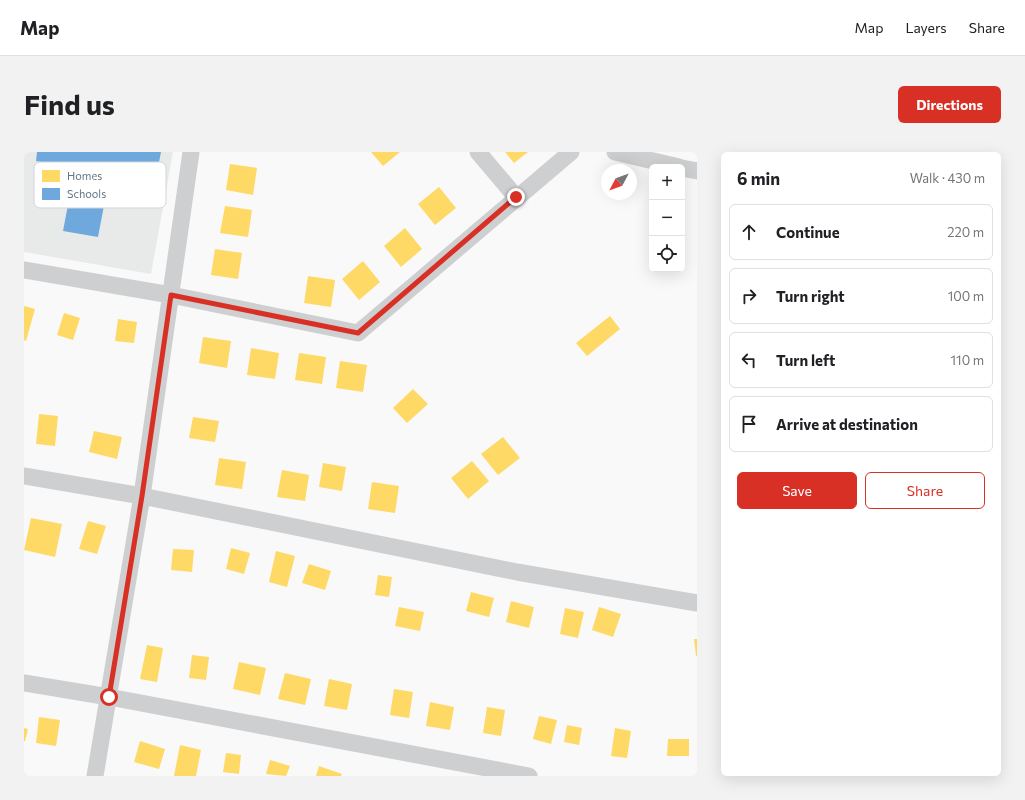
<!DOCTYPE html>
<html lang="en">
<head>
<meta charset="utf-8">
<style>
  body { margin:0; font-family:Commissioner,sans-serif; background:#f2f2f2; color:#202124 }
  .controls { position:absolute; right:12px; top:12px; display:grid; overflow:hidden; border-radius:6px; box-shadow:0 4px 16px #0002 }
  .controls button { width:36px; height:36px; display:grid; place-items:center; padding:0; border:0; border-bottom:1px solid #e0e0e0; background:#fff; color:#202124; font:20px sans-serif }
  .compass { position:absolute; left:577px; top:12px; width:36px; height:36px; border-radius:50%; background:#fff; box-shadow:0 4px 16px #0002; rotate:229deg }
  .stop { position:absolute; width:12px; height:12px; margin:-9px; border:3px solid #d93025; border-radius:50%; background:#fff }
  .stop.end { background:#d93025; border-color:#fff; box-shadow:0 1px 4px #0008 }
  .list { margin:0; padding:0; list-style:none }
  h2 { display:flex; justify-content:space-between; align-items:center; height:52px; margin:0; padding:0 16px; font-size:17px }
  h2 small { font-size:13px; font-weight:400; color:#757577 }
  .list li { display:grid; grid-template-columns:26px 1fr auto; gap:12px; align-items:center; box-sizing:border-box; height:56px; margin:0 8px 8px; padding:0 8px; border:1px solid #e0e0e0; border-radius:6px }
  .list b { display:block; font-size:15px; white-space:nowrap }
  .list em { font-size:13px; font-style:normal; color:#757577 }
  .actions { display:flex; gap:8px; padding:12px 16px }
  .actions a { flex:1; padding:9px 0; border:1px solid #d93025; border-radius:6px; text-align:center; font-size:14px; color:#d93025 }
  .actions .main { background:#d93025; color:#fff }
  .icon { flex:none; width:22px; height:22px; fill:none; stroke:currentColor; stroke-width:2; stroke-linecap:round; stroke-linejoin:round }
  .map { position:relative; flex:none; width:673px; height:624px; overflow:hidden; border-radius:6px }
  header { display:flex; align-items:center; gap:24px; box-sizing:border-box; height:56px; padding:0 20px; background:#fff; border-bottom:1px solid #e0e0e0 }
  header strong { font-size:19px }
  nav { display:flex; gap:22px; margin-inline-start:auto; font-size:14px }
  .intro { display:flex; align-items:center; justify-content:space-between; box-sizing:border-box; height:96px; padding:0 24px }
  h1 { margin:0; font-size:28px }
  .button { padding:10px 18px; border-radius:6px; background:#d93025; color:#fff; font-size:14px; font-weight:700 }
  main { display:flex; gap:24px; padding:0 24px }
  aside { flex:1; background:#fff; border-radius:6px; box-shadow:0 4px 16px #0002 }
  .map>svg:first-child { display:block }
</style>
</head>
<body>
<header>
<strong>Map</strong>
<nav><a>Map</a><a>Layers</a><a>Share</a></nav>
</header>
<div class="intro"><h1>Find us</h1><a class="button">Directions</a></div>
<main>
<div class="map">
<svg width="673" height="624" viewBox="0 0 673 624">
  <rect width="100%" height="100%" fill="#f9f9f9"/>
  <path fill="#e8e9e9" d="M0,0H149L127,122L0,100Z"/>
  <path fill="#ffd966" d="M347,0H376L359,14Z
    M481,0H504L490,11Z
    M206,12L233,16L229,43L202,38Z
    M415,35L432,56L411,73L394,52Z
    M201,54L228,58L224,85L196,81Z
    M381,76L398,97L377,115L360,94Z
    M191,97L218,101L214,127L187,123Z
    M339,109L356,130L335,148L318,127Z
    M284,124L311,128L307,155L280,151Z
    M0,154L11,157L2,189L0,188Z
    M40,161L56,166L49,188L33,183Z
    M586,164L596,177L563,204L552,191Z
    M94,167L113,170L110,191L91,189Z
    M179,185L207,189L203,216L175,211Z
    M227,196L255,201L251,227L223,223Z
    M275,201L302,205L298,232L271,228Z
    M316,209L343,213L339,240L312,236Z
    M389,237L404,252L383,271L369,256Z
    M15,262L34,264L31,294L12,292Z
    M169,265L195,269L191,290L165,286Z
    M70,279L98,285L93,307L65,300Z
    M479,285L496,306L474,323L457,302Z
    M195,306L222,310L218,337L191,333Z
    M448,309L465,329L444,347L427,326Z
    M299,311L322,315L318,339L295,335Z
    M258,318L285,323L281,349L253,345Z
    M348,330L375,334L371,361L344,357Z
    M7,366L38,372L31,405L0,398Z
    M64,369L82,374L73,402L55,397Z
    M207,396L226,401L220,422L202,417Z
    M149,397L170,398L168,420L147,418Z
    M252,399L271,404L263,435L245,430Z
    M285,412L307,419L301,438L278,431Z
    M354,423L368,425L365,445L351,443Z
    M447,440L470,446L465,465L442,459Z
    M487,449L510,455L505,476L482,470Z
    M375,455L400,460L396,479L371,474Z
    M575,455L597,462L589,485L568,478Z
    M541,456L560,460L554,486L536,482Z
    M670,487H673V504H672Z
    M123,493L139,496L133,530L116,527Z
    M168,503L185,505L182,528L165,526Z
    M215,510L242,516L236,543L209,537Z
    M261,521L287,527L281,553L254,547Z
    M305,527L328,532L323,558L300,554Z
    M370,537L389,540L385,566L366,563Z
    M406,550L430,555L426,578L402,574Z
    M463,555L481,558L477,584L459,581Z
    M515,564L533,568L527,592L509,587Z
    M15,565L36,568L32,594L12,591Z
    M543,573L558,576L555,593L540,590Z
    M0,576L4,577L1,589H0Z
    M591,576L607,579L603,606L587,604Z
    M644,587H665V604H643Z
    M116,589L141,597L135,617L110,610Z
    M156,593L177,598L172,624H150Z
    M202,601L217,603L215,622L199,620Z
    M246,608L266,614L262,624L242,622Z
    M295,614L318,622L317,624H292Z"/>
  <path fill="#6fa8dc" d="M13,0H137L131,31L86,22L74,85L39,79L51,16L12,9Z"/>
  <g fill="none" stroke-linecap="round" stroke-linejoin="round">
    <path stroke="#cecfd0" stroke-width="17" d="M454,0L492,45
      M591,0L655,15
      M658,16L673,19
      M0,118L147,143L334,181L547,0
      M0,324L118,344L493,420L673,451
      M0,531L85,545L505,624
      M71,624L118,344L167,0"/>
  </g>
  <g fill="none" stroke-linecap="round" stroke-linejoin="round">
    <path stroke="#d93025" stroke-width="5" d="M85,545L118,344L147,143L334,181L492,45"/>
  </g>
  <rect x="10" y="10" width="132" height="46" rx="6" fill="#fff" stroke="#d1d6da" stroke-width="1"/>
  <rect x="18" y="18" width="18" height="12" fill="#ffd966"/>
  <rect x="18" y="36" width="18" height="12" fill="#6fa8dc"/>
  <g font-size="11" fill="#657683">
    <text x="43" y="28">Homes</text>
    <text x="43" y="46">Schools</text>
  </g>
</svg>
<div class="controls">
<button>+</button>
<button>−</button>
<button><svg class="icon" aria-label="locate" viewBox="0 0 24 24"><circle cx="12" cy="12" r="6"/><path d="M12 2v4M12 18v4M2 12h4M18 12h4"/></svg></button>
</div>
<svg class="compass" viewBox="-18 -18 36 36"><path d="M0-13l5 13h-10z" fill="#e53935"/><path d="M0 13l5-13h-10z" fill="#757577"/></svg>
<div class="stop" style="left:85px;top:545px"></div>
<div class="stop end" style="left:492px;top:45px"></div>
</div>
<aside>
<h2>6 min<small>Walk · 430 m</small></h2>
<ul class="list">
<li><svg class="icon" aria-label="ahead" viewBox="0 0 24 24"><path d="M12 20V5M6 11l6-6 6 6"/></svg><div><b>Continue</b></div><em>220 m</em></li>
<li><svg class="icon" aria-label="right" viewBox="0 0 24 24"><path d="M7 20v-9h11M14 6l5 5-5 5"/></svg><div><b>Turn right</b></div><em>100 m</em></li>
<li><svg class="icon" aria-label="left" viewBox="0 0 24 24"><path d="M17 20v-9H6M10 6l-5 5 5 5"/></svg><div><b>Turn left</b></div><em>110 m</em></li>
<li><svg class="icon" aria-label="arrive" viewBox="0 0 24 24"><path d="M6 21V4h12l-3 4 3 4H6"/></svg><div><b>Arrive at destination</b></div></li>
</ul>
<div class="actions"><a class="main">Save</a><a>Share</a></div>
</aside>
</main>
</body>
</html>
